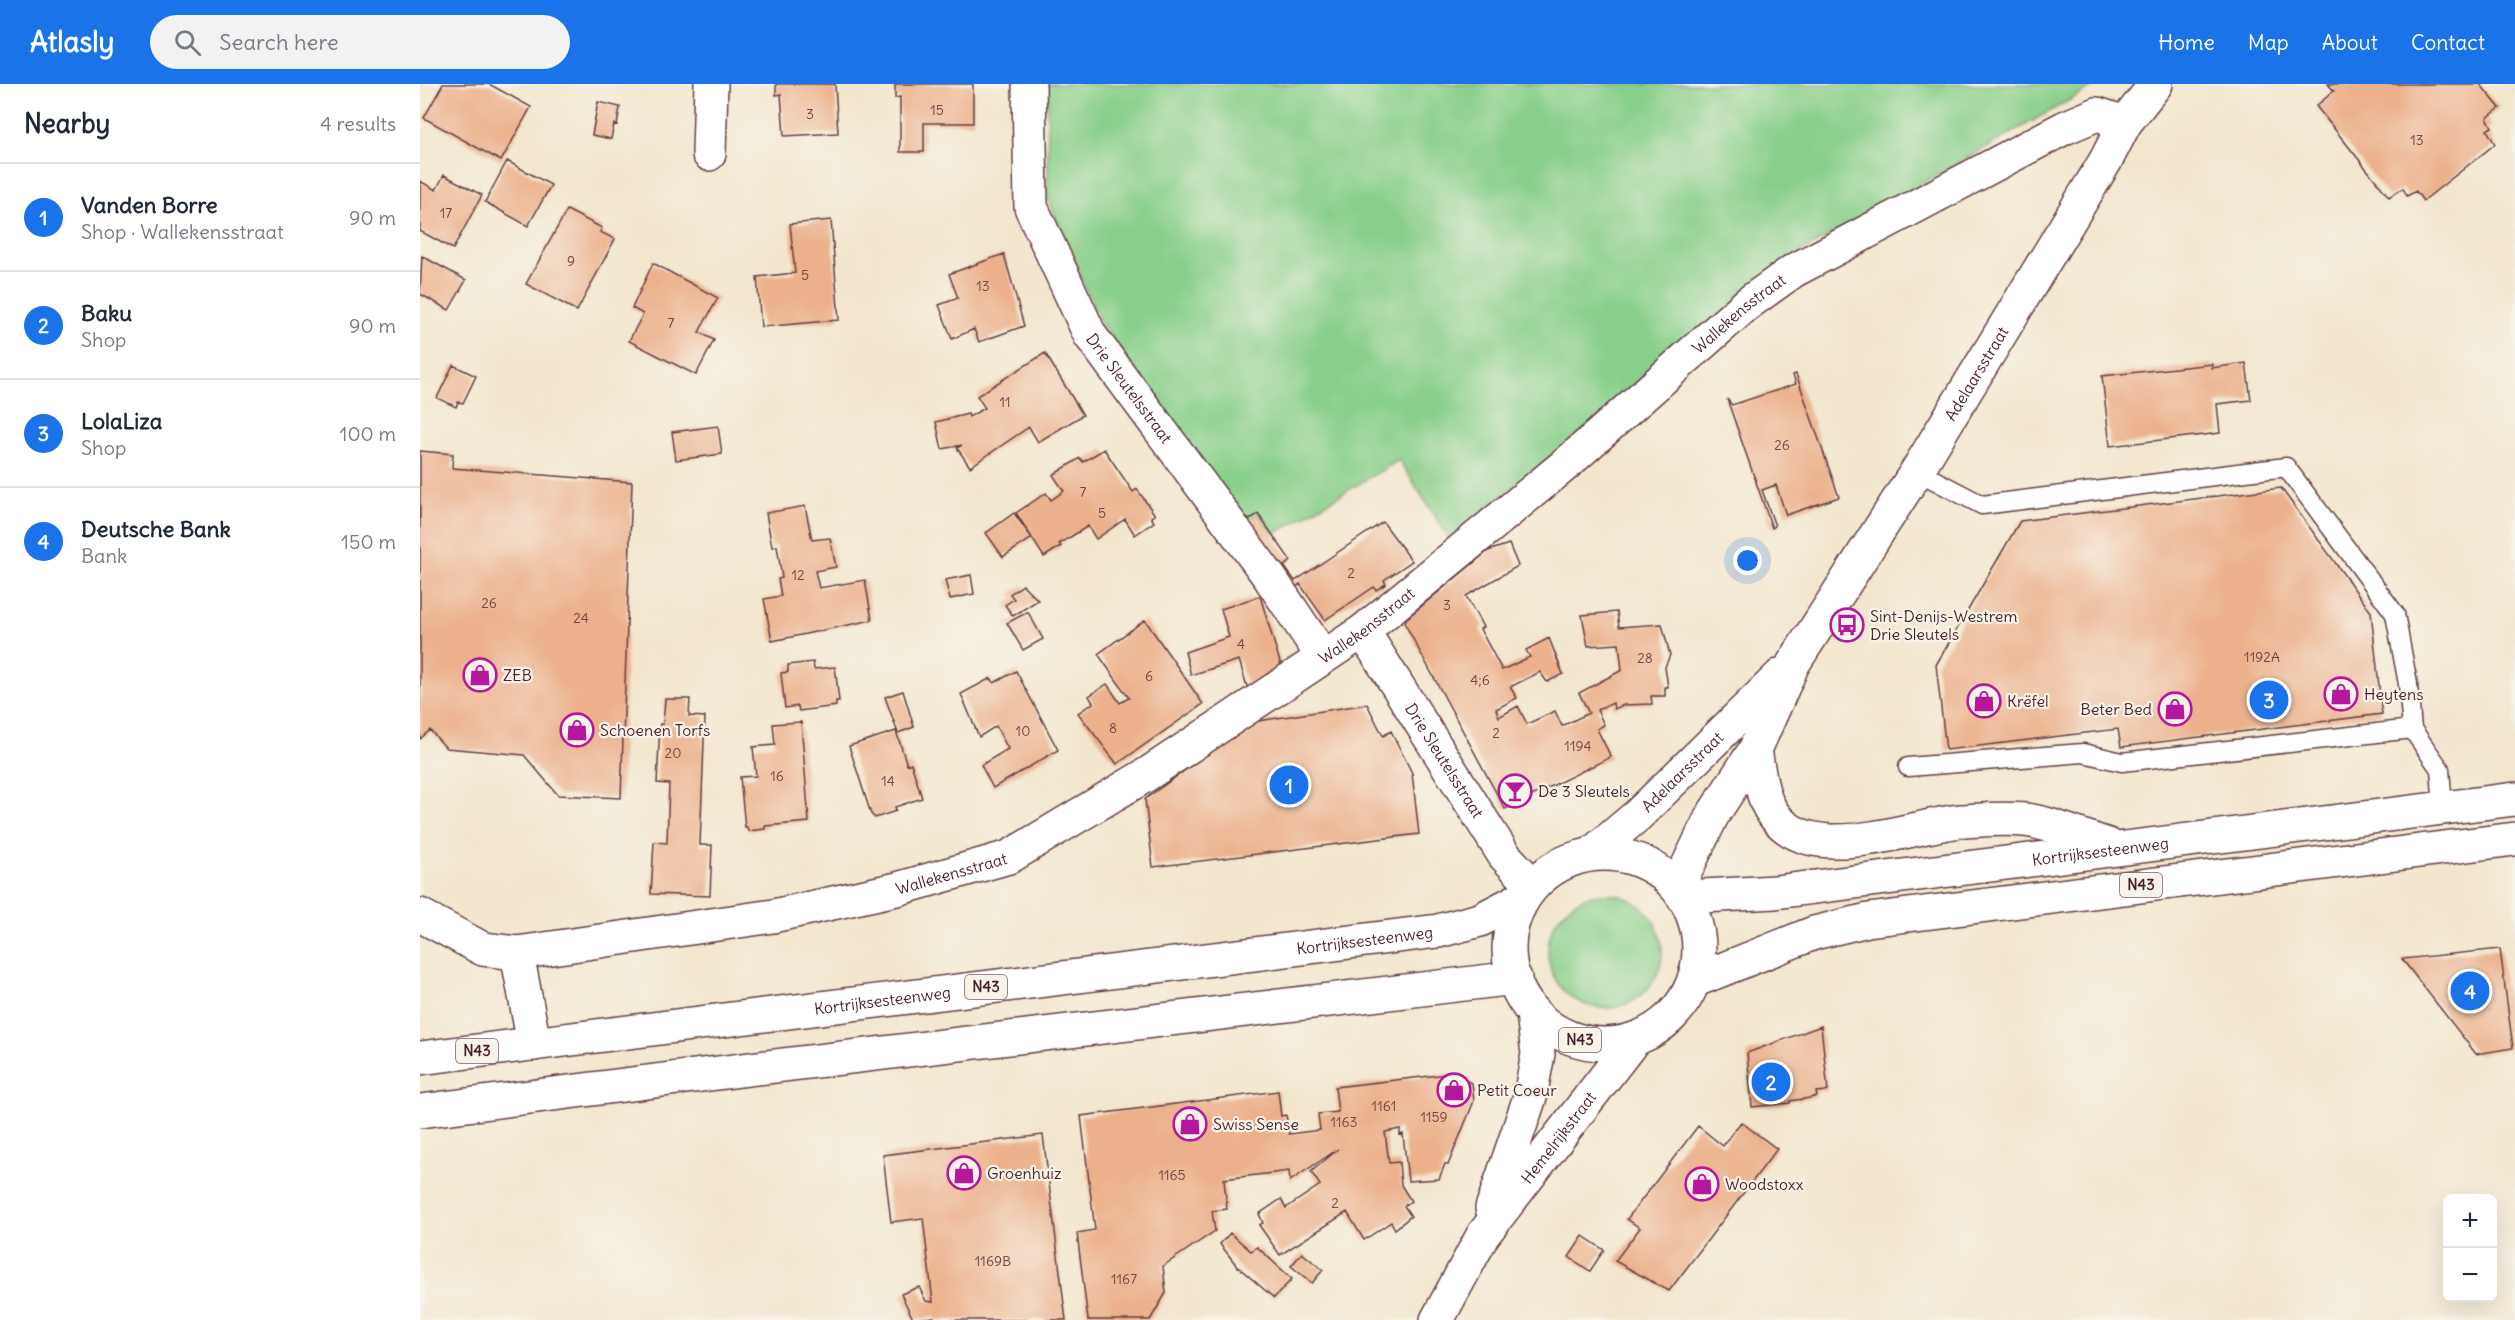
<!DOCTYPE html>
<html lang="en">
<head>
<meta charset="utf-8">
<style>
  body { margin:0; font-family:Delius,sans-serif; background:#f2f2f3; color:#1f2937 }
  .controls { position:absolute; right:18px; bottom:18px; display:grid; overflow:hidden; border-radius:9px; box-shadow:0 6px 24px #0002 }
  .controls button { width:54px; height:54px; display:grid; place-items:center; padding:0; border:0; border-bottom:2px solid #e0e1e3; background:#fff; color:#1f2937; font:30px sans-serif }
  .you { position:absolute; left:1328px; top:477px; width:21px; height:21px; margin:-15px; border:4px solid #fff; border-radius:50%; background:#1a73e8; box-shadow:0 0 0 9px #1a73e833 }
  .badge { display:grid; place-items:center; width:39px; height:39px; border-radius:50%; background:#1a73e8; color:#fff; font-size:20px; font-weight:700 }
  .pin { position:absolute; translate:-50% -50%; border:3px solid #fff; box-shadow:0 2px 6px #0006 }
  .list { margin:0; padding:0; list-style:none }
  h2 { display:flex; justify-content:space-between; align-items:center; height:78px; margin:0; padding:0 24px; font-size:26px }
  h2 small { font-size:20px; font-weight:400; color:#747a83 }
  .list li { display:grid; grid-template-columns:39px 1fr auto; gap:18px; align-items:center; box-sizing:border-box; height:108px; padding:0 24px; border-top:2px solid #e0e1e3 }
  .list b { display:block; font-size:22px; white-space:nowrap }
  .list p { margin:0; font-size:20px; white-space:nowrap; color:#747a83 }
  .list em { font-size:20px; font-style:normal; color:#747a83 }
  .icon { flex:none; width:33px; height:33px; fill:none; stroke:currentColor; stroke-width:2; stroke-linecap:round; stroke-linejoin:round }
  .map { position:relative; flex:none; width:2095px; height:1236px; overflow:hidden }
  header { display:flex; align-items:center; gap:36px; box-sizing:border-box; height:84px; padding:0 30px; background:#1a73e8; color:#fff }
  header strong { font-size:28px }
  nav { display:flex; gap:33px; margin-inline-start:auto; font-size:21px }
  .search { width:420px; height:54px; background:#f2f2f3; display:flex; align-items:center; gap:15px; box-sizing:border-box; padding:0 21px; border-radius:33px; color:#747a83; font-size:22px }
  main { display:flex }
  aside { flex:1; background:#fff }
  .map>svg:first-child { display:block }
</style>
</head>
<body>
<header>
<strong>Atlasly</strong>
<div class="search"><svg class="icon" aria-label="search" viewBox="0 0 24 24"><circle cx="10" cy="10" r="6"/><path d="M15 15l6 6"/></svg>Search here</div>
<nav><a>Home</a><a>Map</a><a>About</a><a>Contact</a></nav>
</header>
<main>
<aside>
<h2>Nearby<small>4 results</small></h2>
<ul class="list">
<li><span class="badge">1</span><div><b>Vanden Borre</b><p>Shop · Wallekensstraat</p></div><em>90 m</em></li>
<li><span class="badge">2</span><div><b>Baku</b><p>Shop</p></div><em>90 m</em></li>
<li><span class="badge">3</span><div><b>LolaLiza</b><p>Shop</p></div><em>100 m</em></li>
<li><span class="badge">4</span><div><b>Deutsche Bank</b><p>Bank</p></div><em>150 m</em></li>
</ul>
</aside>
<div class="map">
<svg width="2095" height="1236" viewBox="0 0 2095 1236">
  <rect width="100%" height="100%" fill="#f7f3e8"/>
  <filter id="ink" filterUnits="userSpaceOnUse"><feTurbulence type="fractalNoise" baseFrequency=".0167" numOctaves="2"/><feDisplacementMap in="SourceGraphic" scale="12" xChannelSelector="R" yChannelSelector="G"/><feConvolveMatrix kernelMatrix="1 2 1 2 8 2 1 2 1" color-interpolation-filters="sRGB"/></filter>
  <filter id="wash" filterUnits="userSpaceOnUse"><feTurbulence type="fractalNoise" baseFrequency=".008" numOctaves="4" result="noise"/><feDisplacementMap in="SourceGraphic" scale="24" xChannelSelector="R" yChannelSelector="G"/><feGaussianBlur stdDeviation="1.35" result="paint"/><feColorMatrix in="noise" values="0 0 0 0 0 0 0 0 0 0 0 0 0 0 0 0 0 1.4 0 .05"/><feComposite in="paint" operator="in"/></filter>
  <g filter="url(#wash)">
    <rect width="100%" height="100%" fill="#f3e6ce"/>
    <path fill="#88cf8a" stroke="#69775a" stroke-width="1.5" d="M627,0H1678L1379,169L1178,336L1029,454L979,376L854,450L839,430L824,439L679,236L628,114Z
      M1128 867a57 57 0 1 1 114 0a57 57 0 1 1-114 0Z"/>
    <g id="blocks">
      <path fill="#ecb18c" d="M23,0H69L111,23L81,77L4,34Z
        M356,0H415L418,49L364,52L361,10L356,11Z
        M475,0H553V39H504V68H480V13L475,14Z
        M1908,0H2060L2080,24L2067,34L2072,43L2067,46L2075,60L2003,117L1996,107L1987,112L1983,104L1969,113L1896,22L1914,7Z
        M178,18L200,23L197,41L194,40L191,55L172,51Z
        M87,77L131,101L108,142L65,118Z
        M24,91L62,111L33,165L0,147V97L16,106Z
        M147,126L182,144L180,148L195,155L157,227L106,200Z
        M411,136L419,236L341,243L337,193L375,189L370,140Z
        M584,170L604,242L559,258L554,245L532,255L519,221L538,214L529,190Z
        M2,172L46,196L29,226L0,210Z
        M233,179L298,214L279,248L294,256L276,291L209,257L223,230L212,224Z
        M625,269L663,331L618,358L609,343L550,383L537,364L542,361L522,365L516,338L548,330L549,333L565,324L557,312Z
        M1826,279L1831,316L1797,320L1800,349L1690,362L1682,292L1792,280V284Z
        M33,281L56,292L43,319L38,318L36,323L17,314Z
        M1376,290L1419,413L1366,431L1356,401L1342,406L1355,442L1352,444L1307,315L1312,321L1376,300L1373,291Z
        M298,342L302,370L256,376L252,348Z
        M684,365L713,408L717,405L735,431L731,433L734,438L715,451L705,435L676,455L668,442L639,460L641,462L624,473L612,454L583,473L566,449L594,429L612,454L596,429L626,409L631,416L644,407L633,391L660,374L663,378Z
        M0,367L33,370L32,384L212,398L201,714L138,711L104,671L26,664L10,646L0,655Z
        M1861,404L1951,528L1962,630L1701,663L1698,645L1526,666L1516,581L1600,437Z
        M385,422L392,456L410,454L416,483L395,487L399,504L445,496L452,536L352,557L344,515L361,512L358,495L362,494L357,462L352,463L346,429Z
        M838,430L871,477L864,482L875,497L963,438L992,477L964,496L966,500L956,506L954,503L905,536L880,500L869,509L821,441Z
        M1089,460L1098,482L1046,512L1063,543L1060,545L1082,586L1110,573L1106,566L1129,554L1143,590L1127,598L1120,588L1090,603L1097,614L1076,625L1079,633L1098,622L1107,640L1135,627L1142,642L1169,629L1159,609L1202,586L1199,560L1168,562L1162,531L1197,528L1199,543L1242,540L1250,571L1245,583L1248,603H1245V612H1231L1232,620L1204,621L1194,625L1193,619L1177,626L1184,641L1177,645L1191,673L1085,725L985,540L986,535L1068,467Z
        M551,491L554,510L530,515L525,496Z
        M603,501L618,516L593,532L585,521L594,515L590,510Z
        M840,512L862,585L829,609L819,576L771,591L765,568L809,553L801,525Z
        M608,528L623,555L603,566L587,539Z
        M725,536L783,620L697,680L658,629L673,619L669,612L687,600L700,619L709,614L678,570Z
        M393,578L394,585L415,583L419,617H416V622L379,627L378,622L365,624L361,589L368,588V581Z
        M596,587L638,666L573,704L561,681L588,665L576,642L559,653L541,610L571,594L574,599Z
        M483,607L494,643L478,649L465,613Z
        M245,615H270L269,632L285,633L280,761H292L290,812L231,810L234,758L247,759L249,700L237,699L240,640H243Z
        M947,620L963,652L971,647L992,689L999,750L733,783L725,715L832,638Z
        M381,638L389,738L345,742V745L328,747L327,743H325L320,693L336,692L333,663L355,661L353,640Z
        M476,647L487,681L491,679L502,714L475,723L476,727L455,734L451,730L429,662Z
        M2080,865L2093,964L2056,970L1982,875Z
        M1401,942L1408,1007L1396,1008L1397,1012L1390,1014L1370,1017V1019L1332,1023L1327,969Z
        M1028,990L1052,999L1054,1017L1028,1081L1025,1080L1019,1095L988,1097L983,1050L980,1051V1045L965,1048L969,1079L979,1078L981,1101L991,1117L984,1122L991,1132L975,1145L971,1138L944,1156L927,1128L860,1171L839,1141L843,1139L839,1130L861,1115L866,1124L900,1101L891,1088L918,1065L870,1097L869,1087L804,1095L807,1125L792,1127L795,1147L743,1182L746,1209L730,1236H668L657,1149L675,1146L661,1032L858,1007L861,1032L866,1031L869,1050L900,1046L898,1030L918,1028L915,1003Z
        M1321,1038L1357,1065L1249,1207L1195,1177L1220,1144L1207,1135L1278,1042L1303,1062Z
        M623,1051L646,1236H515L514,1233L493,1235L481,1210L499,1203L506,1217L513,1218L503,1134L471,1138L463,1071Z
        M810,1149L831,1167L837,1163L872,1195L854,1214L817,1182L800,1160Z
        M1163,1152L1184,1166L1170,1187L1149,1173Z
        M882,1169L903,1186L892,1199L871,1182Z"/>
    </g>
  </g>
  <g filter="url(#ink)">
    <use href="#blocks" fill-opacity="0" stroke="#633d43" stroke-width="1.5"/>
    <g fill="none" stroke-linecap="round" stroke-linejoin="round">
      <g stroke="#633d43" stroke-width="21">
        <path id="lane" d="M1497,387L1562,421L1866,383L1975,530L1988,600L1992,645L2020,685L2023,724
          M1488,683L1663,669L1702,678L1992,645"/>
      </g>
      <g stroke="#633d43" stroke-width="36">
        <g id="street">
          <path id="s1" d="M609,0L611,123L670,251L850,494L903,573"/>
          <path d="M289,70L291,0"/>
          <path id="s2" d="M943,547L1084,771L1112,801"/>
          <path id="s3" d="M0,831L63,865L97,869L353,832L477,805L589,773L726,691L943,547L1146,380L1327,220L1373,187L1644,44L1677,30L1705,39"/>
          <path d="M97,869L114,960"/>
        </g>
      </g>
      <g stroke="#633d43" stroke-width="36">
        <g id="secondary">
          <path id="s4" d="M1175,767L1218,731L1361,591"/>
          <path id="s5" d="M1258,802L1292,732L1335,666L1373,580L1497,387L1686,76L1705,39L1736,0"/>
          <path d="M1072,1124L1110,1013L1118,970L1113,929"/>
          <path id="s6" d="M1017,1236L1063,1151L1214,956"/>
        </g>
      </g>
      <g stroke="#633d43" stroke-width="36">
        <g id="primary">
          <path d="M1335,666C1338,682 1340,703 1347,719C1379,789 1486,742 1541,737C1561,736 1585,734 1605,736C1631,739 1663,753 1688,761"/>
          <circle cx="1184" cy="865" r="95"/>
          <path id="s7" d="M1265,813L1355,808L2095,715"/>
          <path d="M1276,896L1394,849L1448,836L2095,755"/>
          <path id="s8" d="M0,974L1018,847L1060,836L1100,815"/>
          <path d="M0,1027L329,985L1095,894"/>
        </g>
      </g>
      <use href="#lane" stroke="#fff" stroke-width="18"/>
      <use href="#street" stroke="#fff" stroke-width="33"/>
      <use href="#secondary" stroke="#fff" stroke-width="33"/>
      <use href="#primary" stroke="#fff" stroke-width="33"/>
    </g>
  </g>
  <defs>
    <g id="bus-ring" transform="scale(1.725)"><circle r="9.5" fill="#f7f3e8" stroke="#b5179e" stroke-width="1.5"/><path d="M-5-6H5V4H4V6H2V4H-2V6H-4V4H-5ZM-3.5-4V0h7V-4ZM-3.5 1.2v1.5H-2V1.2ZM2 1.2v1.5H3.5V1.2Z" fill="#b5179e"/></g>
    <g id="shop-ring" transform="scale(1.725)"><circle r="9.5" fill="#f7f3e8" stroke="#b5179e" stroke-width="1.5"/><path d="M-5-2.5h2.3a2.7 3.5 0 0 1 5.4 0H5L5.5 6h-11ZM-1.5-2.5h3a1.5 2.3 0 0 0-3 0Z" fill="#b5179e"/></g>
    <g id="bar-ring" transform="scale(1.725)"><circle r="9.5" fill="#f7f3e8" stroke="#b5179e" stroke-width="1.5"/><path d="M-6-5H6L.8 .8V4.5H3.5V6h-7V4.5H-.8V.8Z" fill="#b5179e"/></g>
  </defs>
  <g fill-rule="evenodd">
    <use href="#bus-ring" x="1427" y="541"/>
    <use href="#shop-ring" x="60" y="591"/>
    <use href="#shop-ring" x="1921" y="610"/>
    <use href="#shop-ring" x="1564" y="617"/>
    <use href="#shop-ring" x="1755" y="625"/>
    <use href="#shop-ring" x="157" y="646"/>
    <use href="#bar-ring" x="1095" y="707"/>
    <use href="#shop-ring" x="1034" y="1006"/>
    <use href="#shop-ring" x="770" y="1040"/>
    <use href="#shop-ring" x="544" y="1089"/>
    <use href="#shop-ring" x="1282" y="1100"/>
  </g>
  <g text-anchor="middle" stroke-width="4.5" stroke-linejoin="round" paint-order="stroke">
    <g font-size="14" fill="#724443">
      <text x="517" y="31">15</text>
      <text x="390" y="35">3</text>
      <text x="1997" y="61">13</text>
      <text x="26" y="134">17</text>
      <text x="151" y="182">9</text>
      <text x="385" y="196">5</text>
      <text x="563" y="207">13</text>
      <text x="251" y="244">7</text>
      <text x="585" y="323">11</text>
      <text x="1362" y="366">26</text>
      <text x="663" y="413">7</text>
      <text x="682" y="434">5</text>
      <text x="931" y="494">2</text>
      <text x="378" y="496">12</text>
      <text x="69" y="524">26</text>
      <text x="1027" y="526">3</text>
      <text x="161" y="539">24</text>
      <text x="821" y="565">4</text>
      <text x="1842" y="578">1192A</text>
      <text x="1225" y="579">28</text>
      <text x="729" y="597">6</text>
      <text x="1060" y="601">4;6</text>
      <text x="693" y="649">8</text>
      <text x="603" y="652">10</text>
      <text x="1076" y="654">2</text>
      <text x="1158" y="667">1194</text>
      <text x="253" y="674">20</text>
      <text x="357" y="697">16</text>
      <text x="468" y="702">14</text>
      <text x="964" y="1027">1161</text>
      <text x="1014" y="1038">1159</text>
      <text x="924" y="1043">1163</text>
      <text x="752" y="1096">1165</text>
      <text x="915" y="1124">2</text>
      <text x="573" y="1182">1169B</text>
      <text x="704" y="1200">1167</text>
    </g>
    <g fill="#f7f3e8" stroke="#7e5f64" stroke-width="1.5">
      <rect x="1700" y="789" width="42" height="24" rx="4.5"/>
      <rect x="545" y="891" width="42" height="24" rx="4.5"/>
      <rect x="1139" y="944" width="42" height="24" rx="4.5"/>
      <rect x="36" y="955" width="42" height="24" rx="4.5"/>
    </g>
    <g font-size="15" font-weight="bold" fill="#4a1f2b">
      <text x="1721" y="806">N43</text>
      <text x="566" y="908">N43</text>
      <text x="1160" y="961">N43</text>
      <text x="57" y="972">N43</text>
    </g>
    <g font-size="16" fill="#4a1f2b" stroke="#f7f3e8">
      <text dy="6" stroke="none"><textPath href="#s3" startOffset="1520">Wallekensstraat</textPath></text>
      <text dy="6" stroke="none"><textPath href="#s5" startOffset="594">Adelaarsstraat</textPath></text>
      <text dy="6" stroke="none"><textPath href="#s1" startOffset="330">Drie Sleutelsstraat</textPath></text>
      <text dy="6" stroke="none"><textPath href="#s3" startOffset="1034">Wallekensstraat</textPath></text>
      <text dy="6" stroke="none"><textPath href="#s2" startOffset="153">Drie Sleutelsstraat</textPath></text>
      <text dy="6" stroke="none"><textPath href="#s4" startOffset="118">Adelaarsstraat</textPath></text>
      <text dy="6" stroke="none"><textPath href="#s7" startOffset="418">Kortrijksesteenweg</textPath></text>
      <text dy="6" stroke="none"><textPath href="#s3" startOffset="548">Wallekensstraat</textPath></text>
      <text dy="6" stroke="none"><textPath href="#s8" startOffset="952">Kortrijksesteenweg</textPath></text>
      <text dy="6" stroke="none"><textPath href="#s8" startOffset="466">Kortrijksesteenweg</textPath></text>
      <text dy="6" stroke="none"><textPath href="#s6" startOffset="220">Hemelrijkstraat</textPath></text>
    </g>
    <g font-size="16" fill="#4a1f2b" stroke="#f7f3e8" text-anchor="start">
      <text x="1450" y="538">Sint-Denijs-Westrem<tspan x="1450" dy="18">Drie Sleutels</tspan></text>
      <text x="83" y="597">ZEB</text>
      <text x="1944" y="616">Heytens</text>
      <text x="1587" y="623">Krëfel</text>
      <text x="1732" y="631" text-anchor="end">Beter Bed</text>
      <text x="180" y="652">Schoenen Torfs</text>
      <text x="1118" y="713">De 3 Sleutels</text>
      <text x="1057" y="1012">Petit Coeur</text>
      <text x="793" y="1046">Swiss Sense</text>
      <text x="567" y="1095">Groenhuiz</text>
      <text x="1305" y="1106">Woodstoxx</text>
    </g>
  </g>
</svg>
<div class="controls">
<button>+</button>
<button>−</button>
</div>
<div class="you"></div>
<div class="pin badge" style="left:869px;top:701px">1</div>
<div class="pin badge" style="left:1351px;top:998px">2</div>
<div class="pin badge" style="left:1849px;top:616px">3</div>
<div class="pin badge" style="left:2050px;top:907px">4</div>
</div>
</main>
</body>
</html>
